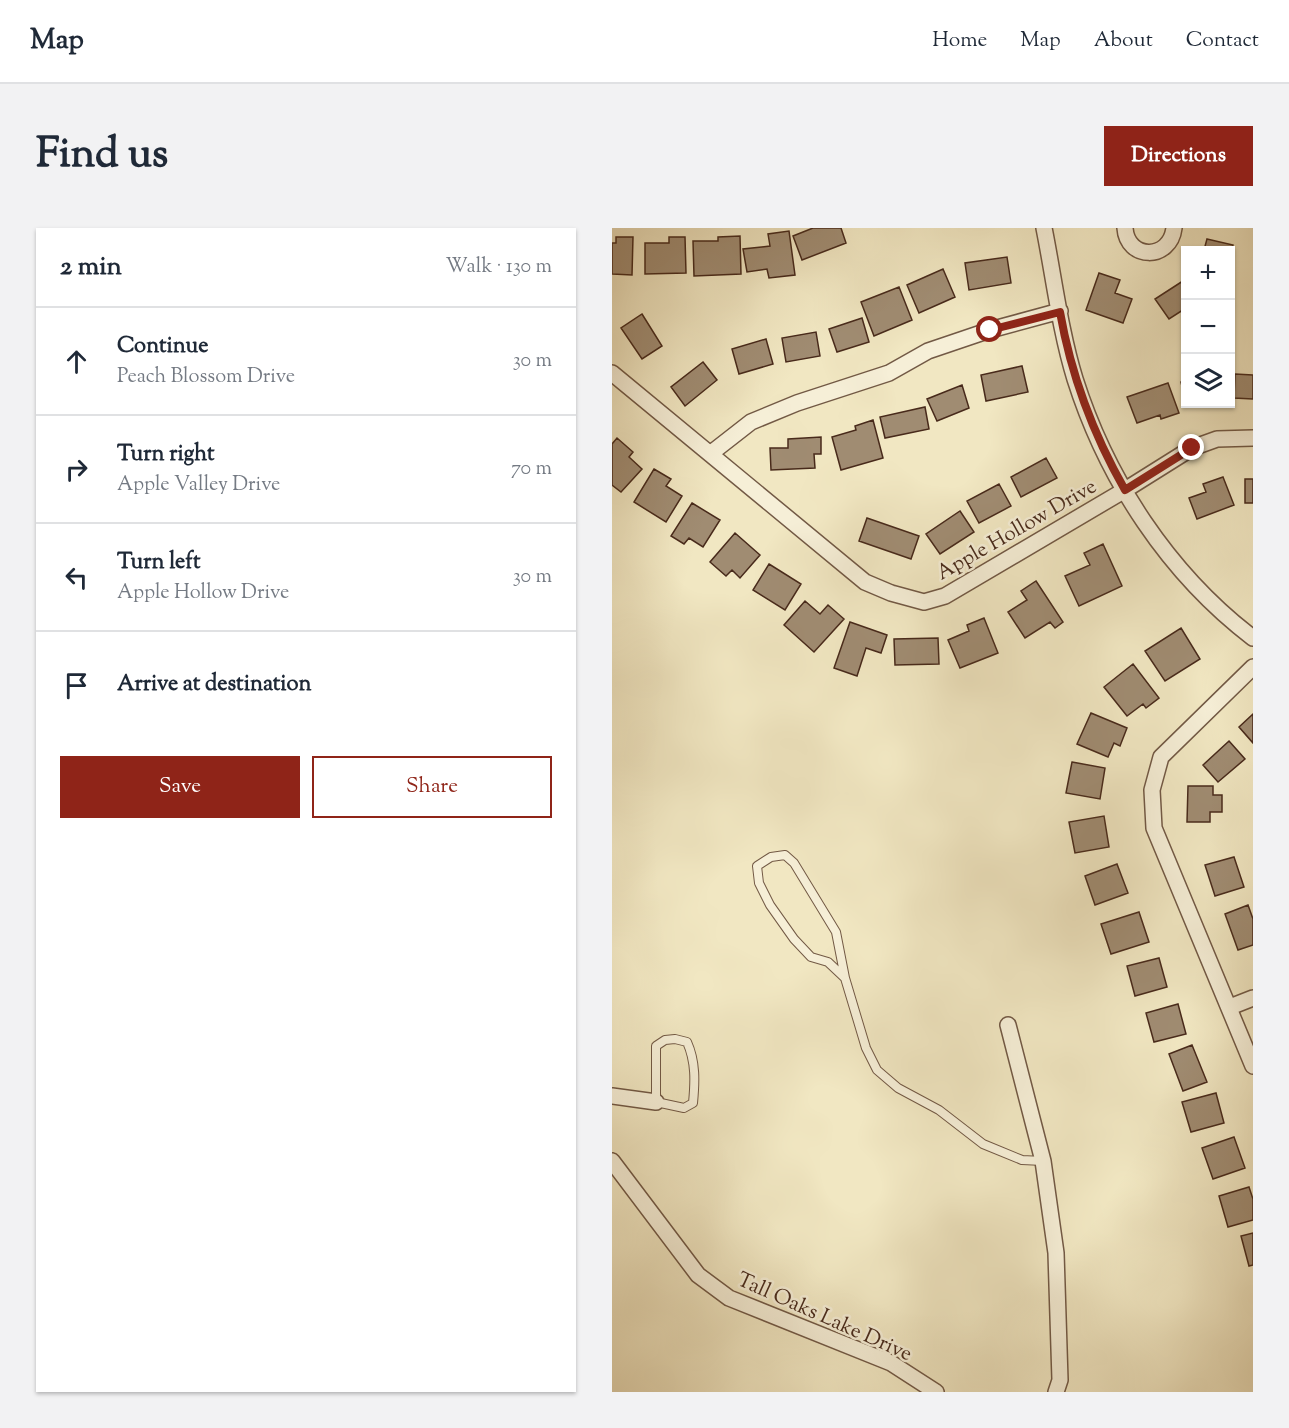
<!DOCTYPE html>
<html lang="en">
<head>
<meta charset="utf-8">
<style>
  body { margin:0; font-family:"Sorts Mill Goudy",serif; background:#f2f2f3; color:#1f2937 }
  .controls { position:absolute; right:18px; top:18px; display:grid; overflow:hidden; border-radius:0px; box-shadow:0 2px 4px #0004 }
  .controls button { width:54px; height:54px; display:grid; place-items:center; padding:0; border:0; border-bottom:2px solid #e0e1e3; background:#fff; color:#1f2937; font:30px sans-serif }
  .stop { position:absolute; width:18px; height:18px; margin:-14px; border:4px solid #8f2418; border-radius:50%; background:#fff }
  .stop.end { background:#8f2418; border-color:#fff; box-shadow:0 2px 6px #0008 }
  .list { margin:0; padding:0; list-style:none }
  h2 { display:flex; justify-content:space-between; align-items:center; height:78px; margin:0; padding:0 24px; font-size:26px }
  h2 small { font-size:20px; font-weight:400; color:#747a83 }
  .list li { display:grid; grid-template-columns:39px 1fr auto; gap:18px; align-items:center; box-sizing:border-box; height:108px; padding:0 24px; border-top:2px solid #e0e1e3 }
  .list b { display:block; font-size:22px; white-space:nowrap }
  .list p { margin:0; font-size:20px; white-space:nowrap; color:#747a83 }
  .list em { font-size:20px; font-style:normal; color:#747a83 }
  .actions { display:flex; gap:12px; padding:18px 24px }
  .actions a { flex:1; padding:14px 0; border:2px solid #8f2418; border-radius:0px; text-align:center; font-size:21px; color:#8f2418 }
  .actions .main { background:#8f2418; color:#fff }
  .icon { flex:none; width:33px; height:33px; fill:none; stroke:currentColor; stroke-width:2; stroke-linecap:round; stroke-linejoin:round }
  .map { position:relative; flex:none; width:641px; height:1164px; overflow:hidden; border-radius:0px }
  header { display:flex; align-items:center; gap:36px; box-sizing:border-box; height:84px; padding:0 30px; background:#fff; border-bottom:2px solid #e0e1e3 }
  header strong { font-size:28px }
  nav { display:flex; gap:33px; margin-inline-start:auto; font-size:21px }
  .intro { display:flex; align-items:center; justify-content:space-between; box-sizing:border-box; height:144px; padding:0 36px }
  h1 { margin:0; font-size:42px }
  .button { padding:15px 27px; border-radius:0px; background:#8f2418; color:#fff; font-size:21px; font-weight:700 }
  main { display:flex; gap:36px; padding:0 36px }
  aside { flex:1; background:#fff; border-radius:0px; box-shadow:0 2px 4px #0004 }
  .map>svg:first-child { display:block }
</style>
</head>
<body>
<header>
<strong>Map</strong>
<nav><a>Home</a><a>Map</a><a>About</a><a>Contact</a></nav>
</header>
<div class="intro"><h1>Find us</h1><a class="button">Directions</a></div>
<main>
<aside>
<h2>2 min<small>Walk · 130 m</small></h2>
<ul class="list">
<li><svg class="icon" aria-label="ahead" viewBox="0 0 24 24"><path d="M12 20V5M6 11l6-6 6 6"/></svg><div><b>Continue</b><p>Peach Blossom Drive</p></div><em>30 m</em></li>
<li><svg class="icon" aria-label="right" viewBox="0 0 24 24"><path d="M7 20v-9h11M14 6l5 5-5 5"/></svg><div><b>Turn right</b><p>Apple Valley Drive</p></div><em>70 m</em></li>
<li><svg class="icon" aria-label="left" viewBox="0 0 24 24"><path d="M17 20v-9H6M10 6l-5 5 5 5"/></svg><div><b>Turn left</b><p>Apple Hollow Drive</p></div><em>30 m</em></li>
<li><svg class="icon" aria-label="arrive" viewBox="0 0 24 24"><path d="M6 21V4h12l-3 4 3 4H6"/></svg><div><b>Arrive at destination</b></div></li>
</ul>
<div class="actions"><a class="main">Save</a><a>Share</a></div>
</aside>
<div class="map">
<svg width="641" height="1164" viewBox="0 0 641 1164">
  <rect width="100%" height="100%" fill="#f1e7c2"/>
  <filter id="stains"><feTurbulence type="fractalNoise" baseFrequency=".00333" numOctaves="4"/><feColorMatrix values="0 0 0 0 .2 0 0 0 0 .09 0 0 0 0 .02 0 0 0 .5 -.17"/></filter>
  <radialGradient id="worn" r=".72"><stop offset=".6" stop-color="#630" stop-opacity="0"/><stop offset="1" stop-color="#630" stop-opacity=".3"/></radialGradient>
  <path fill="#a08c72" stroke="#482a1b" stroke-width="1.5" d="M201,0H229L234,15L190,32L181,8Z
    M177,3L183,47L157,50L155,41L135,44L131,21L158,18L156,6Z
    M128,8L129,46L82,48L81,13H106V9Z
    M4,9H21L20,47L0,46V15H4Z
    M57,9H73L74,45L33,46V15H57Z
    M595,11L621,17L618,27V22H592Z
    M395,29L399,55L357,62L353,35Z
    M331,41L343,69L307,85L295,57Z
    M487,45L508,52L503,65L520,71L511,95L474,82Z
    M574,51V80L557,91L543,71Z
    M287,59L300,92L262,108L249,74Z
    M30,86L50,118L30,131L9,100Z
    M250,90L257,114L225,124L217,101Z
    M204,104L208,128L174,134L170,110Z
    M154,111L161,136L127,146L120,121Z
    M91,134L105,152L73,178L59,159Z
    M410,138L416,164L374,173L369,147Z
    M623,146L641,147V171L622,170Z
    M574,153V175L569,154Z
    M556,155L567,185L549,191L548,187L525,195L515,169Z
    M350,157L357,180L325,193L315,171Z
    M313,179L317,201L273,210L268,189Z
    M261,192L271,230L229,242L220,209L244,202L243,198Z
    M209,209V226H202L203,240L159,242L158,220H176V211Z
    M5,210L21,224L17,229L30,241L9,264L0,257V216Z
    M434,230L445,250L409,269L399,249Z
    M42,241L59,251L54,258L70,268L54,294L22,274Z
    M611,249L622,277L585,291L577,270L594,264L591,256Z
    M633,251H641V275H633Z
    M387,256L399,278L367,295L355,273Z
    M80,275L108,292L91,319L77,310L72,316L59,308Z
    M348,283L362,304L328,326L314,306Z
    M255,290L307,308L299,331L247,313Z
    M123,305L148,327L128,350L120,342L114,348L98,334Z
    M491,316L510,358L467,378L453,348L478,337L472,325Z
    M157,336L189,356L173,382L141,362Z
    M424,353L451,394L443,400L438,394L413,410L396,384L415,372L409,363Z
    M193,373L208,386L216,377L232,391L202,424L172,397Z
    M372,390L386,425L348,440L336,412L357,403L355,397Z
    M238,394L275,407L269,425L254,420L245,448L222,440Z
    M569,400L588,431L553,453L533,423Z
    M326,410L327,436L283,437L282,411Z
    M521,436L547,470L534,480L531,476L515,488L492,459Z
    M479,485L515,500L508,518L502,515L496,529L465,516Z
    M641,486V515L627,499Z
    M617,513L633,531L606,554L591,537Z
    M460,534L493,540L488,571L454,565Z
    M576,558H601V567H610V584H598V594H575Z
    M492,588L497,619L463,625L457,594Z
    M622,629L632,659L603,668L593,637Z
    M505,636L516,665L483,677L473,648Z
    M636,677L641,691V717L626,722L613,686Z
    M527,684L537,714L499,726L489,696Z
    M547,730L555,759L523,768L515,738Z
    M566,776L574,806L542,814L534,785Z
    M580,817L595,854L571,863L557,826Z
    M604,865L612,895L579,904L570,874Z
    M622,909L633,940L601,951L590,920Z
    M637,959L641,971V992L616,999L607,968Z
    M641,1005V1037L637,1038L629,1008Z"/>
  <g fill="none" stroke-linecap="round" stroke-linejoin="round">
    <g stroke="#725945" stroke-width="10">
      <path id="service" d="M233,750L224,704L182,635L173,627L159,629L145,638L147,655L158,677L182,711L199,729L216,734L233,750L254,820L265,842L286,860L327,882L371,916L410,932L431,933
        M63,811L75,814C84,834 83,854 81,875L72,880L44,874V818L53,812Z"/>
    </g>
    <g stroke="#725945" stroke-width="18">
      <path id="minor" d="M432,0C442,50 448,102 463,151C495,252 557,346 641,410
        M513,0C515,32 558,33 562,0
        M0,145L253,354L279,365L312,374L333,368L513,262L580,220L605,211L641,210
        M98,226L139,194L185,175L277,145L316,123L378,102L448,83
        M641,439L549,529L540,562L542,600L641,838
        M618,779L641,770
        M396,797L431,933L444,1025L448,1152L444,1164
        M0,868L44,874
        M0,933L86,1047L117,1070L279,1135L324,1164"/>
    </g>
    <use href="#service" stroke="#f6efd7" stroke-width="8"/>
    <use href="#minor" stroke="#f6efd7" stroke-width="15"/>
  </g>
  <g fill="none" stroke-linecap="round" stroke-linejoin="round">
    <path stroke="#8f2418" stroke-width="8" d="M378,102L448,84C459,147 481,206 513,262L580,220"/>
  </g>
  <g text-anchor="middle" stroke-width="5" stroke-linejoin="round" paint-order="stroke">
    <g font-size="21" fill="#482a1b" stroke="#f6efd7">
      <text transform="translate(404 301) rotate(-30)" y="7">Apple Hollow Drive</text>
      <text transform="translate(213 1088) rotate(24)" y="7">Tall Oaks Lake Drive</text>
    </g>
  </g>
  <rect width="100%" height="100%" filter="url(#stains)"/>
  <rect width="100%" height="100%" fill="url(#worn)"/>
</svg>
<div class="controls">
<button>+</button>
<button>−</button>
<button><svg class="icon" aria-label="layers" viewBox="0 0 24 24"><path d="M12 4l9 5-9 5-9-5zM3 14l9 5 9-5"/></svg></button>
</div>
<div class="stop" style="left:378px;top:102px"></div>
<div class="stop end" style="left:580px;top:220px"></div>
</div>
</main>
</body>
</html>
